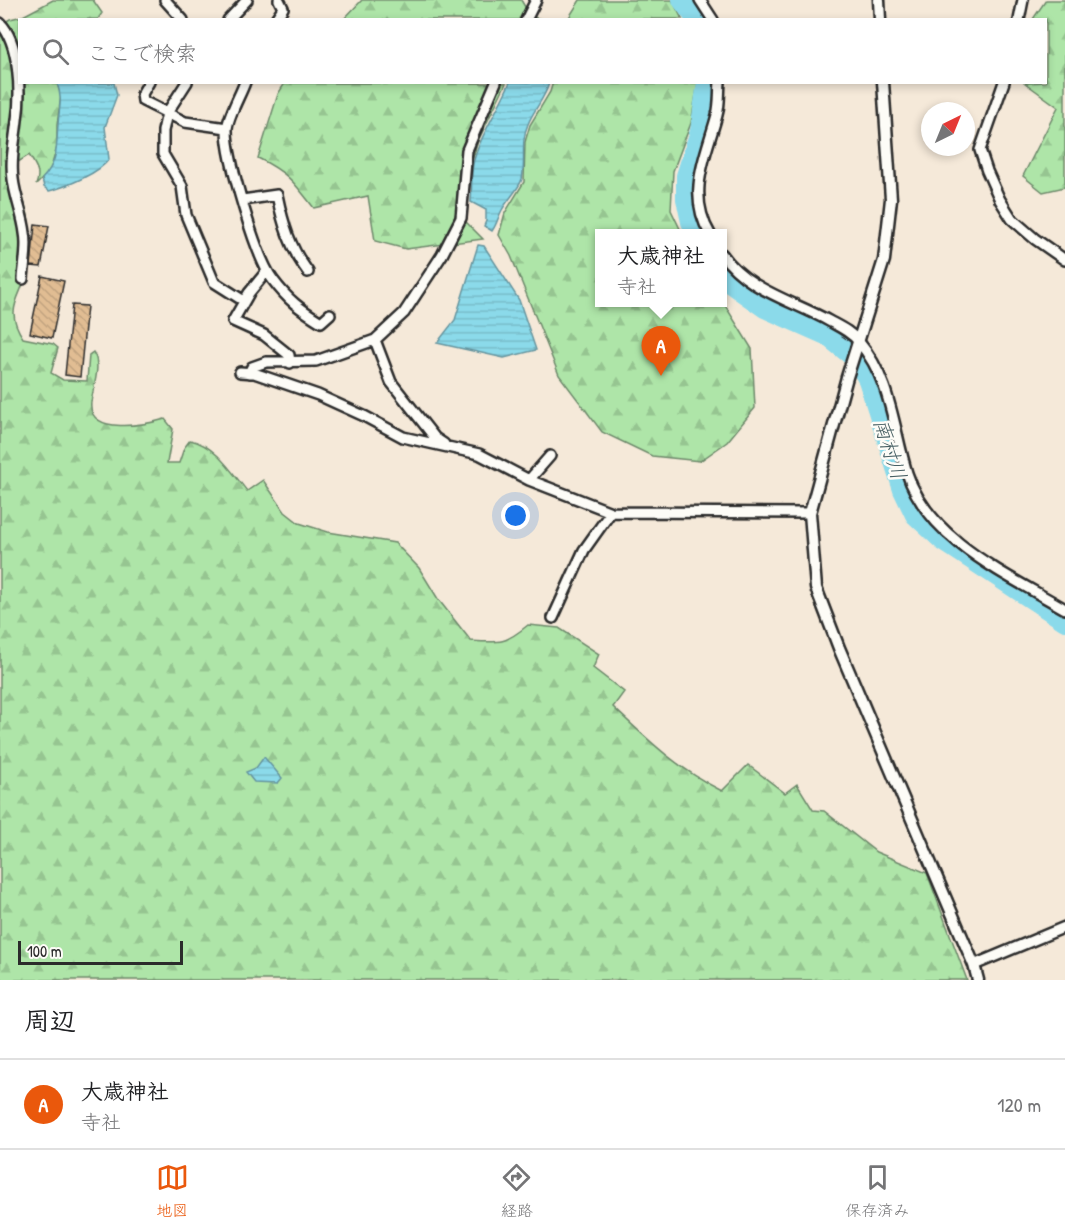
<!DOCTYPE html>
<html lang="ja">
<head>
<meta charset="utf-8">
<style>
  body { margin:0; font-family:"Patrick Hand","Klee One",sans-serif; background:#f6f6f6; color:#202124 }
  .compass { position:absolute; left:921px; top:102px; width:54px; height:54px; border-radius:50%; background:#fff; box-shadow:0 3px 9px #0003; rotate:43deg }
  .scale { position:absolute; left:18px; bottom:15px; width:165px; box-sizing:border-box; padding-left:6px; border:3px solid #2b2b2b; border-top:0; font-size:16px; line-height:21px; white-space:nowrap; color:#2b2b2b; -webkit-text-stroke:4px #fdfcf7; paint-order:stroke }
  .you { position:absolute; left:516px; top:516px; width:21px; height:21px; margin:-15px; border:4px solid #fff; border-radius:50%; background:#1a73e8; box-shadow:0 0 0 9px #1a73e833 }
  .badge { display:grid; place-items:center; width:39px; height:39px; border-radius:50%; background:#ea580c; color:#fff; font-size:20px; font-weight:700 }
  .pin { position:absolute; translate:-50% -50px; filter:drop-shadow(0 2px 3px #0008) }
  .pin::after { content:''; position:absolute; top:32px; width:21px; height:18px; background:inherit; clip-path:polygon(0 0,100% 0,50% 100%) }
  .popup { position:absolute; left:595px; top:229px; width:132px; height:78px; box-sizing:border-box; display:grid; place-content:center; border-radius:0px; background:#fff; filter:drop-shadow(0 2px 4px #0005); font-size:20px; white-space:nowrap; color:#757577 }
  .popup b { font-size:22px; color:#202124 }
  .popup::after { content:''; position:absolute; left:50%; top:100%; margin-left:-12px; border:12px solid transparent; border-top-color:#fff }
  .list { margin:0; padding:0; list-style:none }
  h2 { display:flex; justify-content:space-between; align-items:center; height:78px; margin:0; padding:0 24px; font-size:26px }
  h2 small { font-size:20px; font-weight:400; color:#757577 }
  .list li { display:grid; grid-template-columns:39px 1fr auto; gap:18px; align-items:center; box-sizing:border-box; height:90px; padding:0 24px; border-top:2px solid #e0e0e0 }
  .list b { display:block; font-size:22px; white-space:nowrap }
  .list p { margin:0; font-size:20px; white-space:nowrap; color:#757577 }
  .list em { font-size:20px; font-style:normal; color:#757577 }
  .icon { flex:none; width:33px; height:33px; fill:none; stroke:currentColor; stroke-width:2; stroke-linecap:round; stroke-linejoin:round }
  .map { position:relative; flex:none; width:1065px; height:980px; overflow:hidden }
  .search { position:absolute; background:#fff; box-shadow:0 3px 9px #0003; left:18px; right:18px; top:18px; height:66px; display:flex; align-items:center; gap:15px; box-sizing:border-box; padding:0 21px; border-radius:0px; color:#757577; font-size:22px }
  .sheet { height:168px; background:#fff }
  nav { display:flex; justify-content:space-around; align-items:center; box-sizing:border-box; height:84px; border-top:2px solid #e0e0e0; background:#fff; font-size:16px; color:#757577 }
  nav a { display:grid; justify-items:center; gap:3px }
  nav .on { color:#ea580c }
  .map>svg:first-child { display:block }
</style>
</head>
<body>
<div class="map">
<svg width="1065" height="980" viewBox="0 0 1065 980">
  <defs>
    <pattern id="forest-firs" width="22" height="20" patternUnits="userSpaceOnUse" patternTransform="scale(1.5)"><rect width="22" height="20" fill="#aee5a8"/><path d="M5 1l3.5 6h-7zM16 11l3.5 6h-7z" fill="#96c591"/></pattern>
    <pattern id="water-rules" width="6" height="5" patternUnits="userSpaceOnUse" patternTransform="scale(1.5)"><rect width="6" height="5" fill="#8bdaea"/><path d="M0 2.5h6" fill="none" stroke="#78bbc9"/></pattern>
    <pattern id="building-back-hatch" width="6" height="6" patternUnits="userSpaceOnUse" patternTransform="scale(1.5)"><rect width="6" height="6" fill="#e1bd93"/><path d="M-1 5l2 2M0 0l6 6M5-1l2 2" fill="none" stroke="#c1a37f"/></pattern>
  </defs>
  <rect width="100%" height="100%" fill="#f5e9d9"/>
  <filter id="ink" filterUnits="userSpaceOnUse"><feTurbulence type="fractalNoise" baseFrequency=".0167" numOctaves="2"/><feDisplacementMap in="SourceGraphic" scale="12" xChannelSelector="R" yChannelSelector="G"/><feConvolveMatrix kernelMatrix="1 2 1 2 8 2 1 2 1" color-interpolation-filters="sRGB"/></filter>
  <g filter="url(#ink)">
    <path fill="url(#forest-firs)" stroke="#6c886a" stroke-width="1.5" d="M53,0H93L102,13L98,19L20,20V82L57,83L61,95L57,125V147L50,171L36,185C41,172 36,166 29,155L18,162C15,183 26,201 29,221C30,234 29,250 28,263C26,295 1,305 23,338L53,344L58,348L51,373L63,380L87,381L89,355L93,352C102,364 93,388 91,402C87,437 148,424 165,419L173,429L167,463H179L184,448L190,440C215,445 231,471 247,491L263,480L285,512L299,523L328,532L395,543L419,568L438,599L471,641C500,643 505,644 528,625L559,628L599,654L593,668L624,692L613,707C648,740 678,769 722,791L748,765L785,793L797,784L813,810L824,811L876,852L927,873L967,980H0V25L10,19L23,16Z
      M362,0H521L531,17L542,19L531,18L530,20H343Z
      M580,0H672L682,19H568Z
      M1046,0H1065V187L1043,192L1023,176L1058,107L1025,83L1046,82V20L1033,19Z
      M553,82L698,83L691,123L673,171L671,210L682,233L600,234V302H723L752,349L755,408L727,442L700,461L652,456L602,432L559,375L511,256L499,235L505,213L524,182L525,142L530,125L550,92Z
      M285,83H506L478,141L454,219L467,223L483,239L406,249L375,241L368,196L314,208C294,182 288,173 258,158L278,94Z"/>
    <path fill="url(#water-rules)" stroke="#65949e" stroke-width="1.5" d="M510,82L549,83C545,98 534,109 528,124C520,142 526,160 522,179C519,189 507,200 502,210C498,217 497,224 492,231L484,226L486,221V210L471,202C472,189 471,176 473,164C479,137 499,109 510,82Z
      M57,83H114L117,95L105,127L109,159C100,173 65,187 49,191L44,187L42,179C59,161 56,146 58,125C59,107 63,100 57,83Z
      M478,245L484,246L519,300L536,350L504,358L437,343L455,320Z
      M264,757L282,778L278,783L254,782L246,772L256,768Z"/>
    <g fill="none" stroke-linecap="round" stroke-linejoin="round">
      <path stroke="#8bdaea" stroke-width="20" d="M682,0L697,20
        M696,234L691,222L686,199V176L700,131L707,82
        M722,275L728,282L765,308L826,335L857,360L868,380L903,490L915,515L943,541L1065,621"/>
    </g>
    <path fill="url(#building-back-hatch)" stroke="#2b2b2b" stroke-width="1.5" d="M35,224L49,226L41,267L31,266Z
      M42,276L64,281L52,338L30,333Z
      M72,305L87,306L80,377L65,375Z"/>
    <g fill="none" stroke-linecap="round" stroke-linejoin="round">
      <g stroke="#2b2b2b" stroke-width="14">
        <path id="minor" d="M165,0L183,20
          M700,0L713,20
          M228,20L247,0
          M275,20L283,8L279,0
          M526,20L536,0
          M1019,20L1023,0
          M0,23C20,43 21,94 17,120C15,140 10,159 13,179C15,197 23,215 25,233C28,247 24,264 23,279
          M149,82L142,94L143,101L185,122L227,128
          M187,82L167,113L163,131V154L182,186L186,215L214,282L244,301
          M245,82C241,94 227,118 227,130C227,158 256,258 273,280C288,300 300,309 321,322L330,314
          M1004,82L980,150L987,171L1000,200L1012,219L1035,239L1065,260
          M243,200L277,195C283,224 290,248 308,272
          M710,234C686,193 706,156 717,115C720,105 719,93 720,82
          M722,254C747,290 793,301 829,321C840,327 851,332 859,342C891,380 893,427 907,473C929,541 1008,575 1065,609
          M267,271L249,293L233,321L264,335L289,355L290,363
          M375,340L391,382L435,438L444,444
          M240,372L254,373L318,395L364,416L403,437L479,454L529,480L611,512L810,513
          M249,373L252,367L266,362L316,361L375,340L404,313L442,255L461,218L467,150L496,82
          M529,480L550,456
          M553,618L584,550L611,512
          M974,965L1065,927"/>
      </g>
      <g stroke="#2b2b2b" stroke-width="15">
        <path id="tertiary" d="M879,0L880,20
          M883,82L891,199L884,260L847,377L810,513L816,588L839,648L974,965L978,980"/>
      </g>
      <use href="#minor" stroke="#fdfcf7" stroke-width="9"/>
      <use href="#tertiary" stroke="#fdfcf7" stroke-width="10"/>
    </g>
  </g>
  <g text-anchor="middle" stroke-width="5" stroke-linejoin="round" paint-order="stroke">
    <g font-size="21" font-style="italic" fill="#486064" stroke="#fdfcf7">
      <text transform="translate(890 449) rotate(72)" y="7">南村川</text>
    </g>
  </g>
</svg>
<svg class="compass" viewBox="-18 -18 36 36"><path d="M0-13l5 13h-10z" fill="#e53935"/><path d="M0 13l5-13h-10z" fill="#757577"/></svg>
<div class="scale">100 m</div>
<div class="you"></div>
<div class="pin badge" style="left:661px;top:376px">A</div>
<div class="popup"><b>大歳神社</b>寺社</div>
<div class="search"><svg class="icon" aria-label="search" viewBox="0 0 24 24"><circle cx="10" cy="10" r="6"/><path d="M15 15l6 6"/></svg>ここで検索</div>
</div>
<section class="sheet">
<h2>周辺<small></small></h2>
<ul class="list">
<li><span class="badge">A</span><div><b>大歳神社</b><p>寺社</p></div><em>120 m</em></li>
</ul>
</section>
<nav>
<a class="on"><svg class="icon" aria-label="map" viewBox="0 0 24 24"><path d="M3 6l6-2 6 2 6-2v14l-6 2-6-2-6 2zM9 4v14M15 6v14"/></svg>地図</a>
<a><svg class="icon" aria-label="directions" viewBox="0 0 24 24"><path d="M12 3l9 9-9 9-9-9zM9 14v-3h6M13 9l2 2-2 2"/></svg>経路</a>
<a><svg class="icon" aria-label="saved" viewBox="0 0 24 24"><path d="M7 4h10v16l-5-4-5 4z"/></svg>保存済み</a>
</nav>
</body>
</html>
